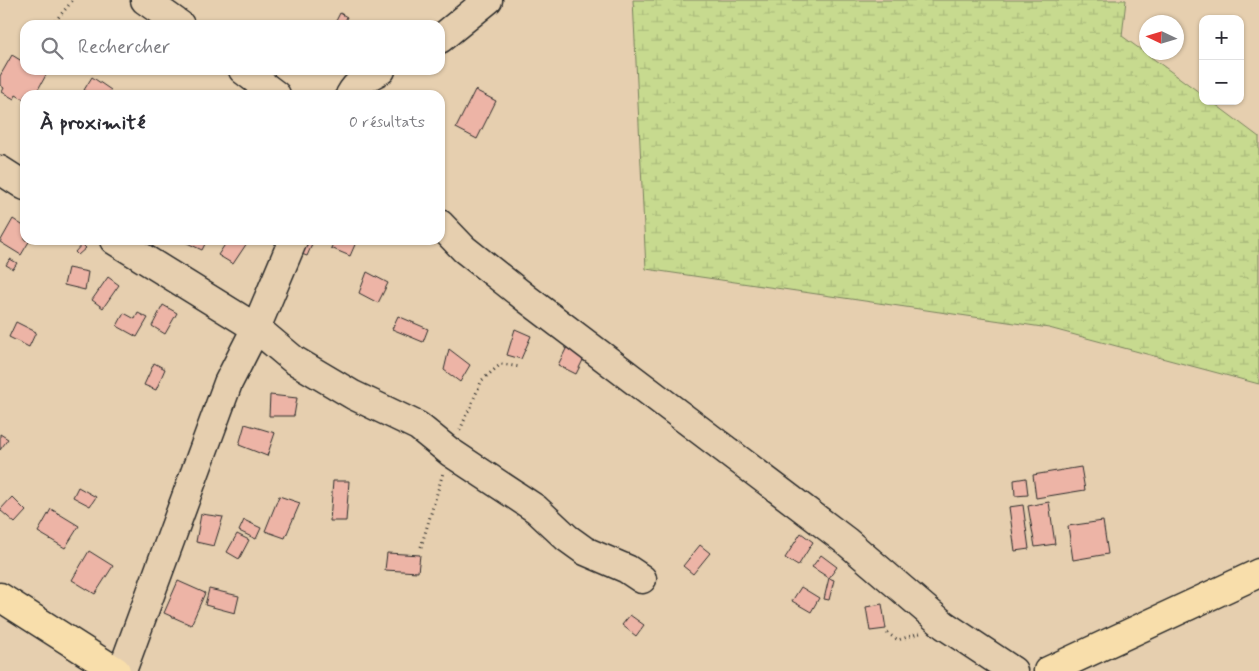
<!DOCTYPE html>
<html lang="fr">
<head>
<meta charset="utf-8">
<style>
  body { margin:0; font-family:Mynerve,sans-serif; background:#f2f2f3; color:#2b2b33 }
  .controls { position:absolute; right:15px; top:15px; display:grid; overflow:hidden; border-radius:10px; box-shadow:0 1px 4px #0004 }
  .controls button { width:45px; height:45px; display:grid; place-items:center; padding:0; border:0; border-bottom:1px solid #e1e1e2; background:#fff; color:#2b2b33; font:25px sans-serif }
  .compass { position:absolute; left:1139px; top:15px; width:45px; height:45px; border-radius:50%; background:#fff; box-shadow:0 1px 4px #0004; rotate:274deg }
  .list { margin:0; padding:0; list-style:none }
  h2 { display:flex; justify-content:space-between; align-items:center; height:65px; margin:0; padding:0 20px; font-size:21px }
  h2 small { font-size:16px; font-weight:400; color:#7c7c81 }
  .icon { flex:none; width:28px; height:28px; fill:none; stroke:currentColor; stroke-width:2; stroke-linecap:round; stroke-linejoin:round }
  .map { position:relative; flex:none; width:1259px; height:671px; overflow:hidden }
  .search { position:absolute; background:#fff; box-shadow:0 1px 4px #0004; left:20px; top:20px; width:425px; height:55px; display:flex; align-items:center; gap:12px; box-sizing:border-box; padding:0 18px; border-radius:15px; color:#7c7c81; font-size:19px }
  .panel { position:absolute; background:#fff; box-shadow:0 1px 4px #0004; left:20px; top:90px; width:425px; height:155px; border-radius:15px }
  .map>svg:first-child { display:block }
</style>
</head>
<body>
<div class="map">
<svg width="1259" height="671" viewBox="0 0 1259 671">
  <defs>
    <pattern id="wetland-marsh" width="20" height="14" patternUnits="userSpaceOnUse" patternTransform="scale(1.25)"><rect width="20" height="14" fill="#c7da8f"/><path d="M1 5h8M5 5V1M11 12h8M15 12V8" fill="none" stroke="#abbb7c"/></pattern>
  </defs>
  <rect width="100%" height="100%" fill="#e6cfaf"/>
  <filter id="ink" filterUnits="userSpaceOnUse"><feTurbulence type="fractalNoise" baseFrequency=".02" numOctaves="2"/><feDisplacementMap in="SourceGraphic" scale="10" xChannelSelector="R" yChannelSelector="G"/><feConvolveMatrix kernelMatrix="1 2 1 2 8 2 1 2 1" color-interpolation-filters="sRGB"/></filter>
  <g filter="url(#ink)">
    <path fill="url(#wetland-marsh)" stroke="#79825d" d="M633,0H1126L1122,36L1203,95V101H1211L1259,137V384L1049,328L646,269Z"/>
    <path fill="#edb4a6" stroke="#2b2b2b" d="M340,13L347,17L343,25L335,23Z
      M12,55L25,63V70H37L46,75L35,95H25V100L16,95L14,99L2,92L4,88L0,85V76Z
      M92,77L111,90L107,95H91L84,90Z
      M475,90L496,101L477,139L456,128Z
      M13,219L25,227V240H30L21,255L0,242Z
      M186,240H207L202,250L185,242Z
      M228,240H242L247,243L233,264L218,255Z
      M302,240H314L307,256L296,252Z
      M335,240H357L350,256L331,248Z
      M82,244L86,248L78,255L75,252Z
      M10,259L17,263L13,269L6,265Z
      M68,268L88,272L85,290L64,285Z
      M367,272L388,283L378,303L359,293Z
      M108,277L119,285L103,308L92,300Z
      M163,305L177,313L165,334L152,326Z
      M124,313L135,319L138,313L148,318L137,337L117,326Z
      M398,316L428,329L423,342L392,329Z
      M16,322L36,332L29,347L9,337Z
      M515,329L531,336L521,359L507,355Z
      M567,347L585,356L576,374L558,365Z
      M449,349L470,365L460,382L444,370Z
      M154,363L165,369L156,390L144,385Z
      M270,395L297,398L294,416H269Z
      M245,424L275,433L267,456L239,445Z
      M0,434L8,439L0,450Z
      M1081,467L1085,490L1036,498L1033,475Z
      M1026,478L1028,495L1015,496L1014,480Z
      M333,481H349L346,521H330Z
      M78,487L96,497L90,506L73,497Z
      M279,496L300,503L285,538L265,531Z
      M12,497L26,511L15,523L0,510Z
      M1049,502L1055,544L1035,547L1028,506Z
      M1023,505L1029,549L1015,551L1009,507Z
      M51,509L79,526L65,548L38,532Z
      M201,514L223,517L214,546L196,542Z
      M244,520L261,528L256,539L239,531Z
      M1103,521L1108,554L1073,560L1068,526Z
      M801,533L813,542L798,566L785,558Z
      M237,534L249,540L239,559L227,552Z
      M700,545L710,553L693,574L683,566Z
      M89,551L113,566L95,594L72,580Z
      M387,553L420,555L418,572L385,570Z
      M821,555L837,567L829,578L812,567Z
      M829,578L834,580L829,600L824,599Z
      M178,581L205,593L191,625L164,613Z
      M801,587L819,598L811,612L792,601Z
      M209,589L239,596L235,613L205,605Z
      M882,604L886,629L870,631L866,607Z
      M630,615L644,625L636,636L622,625Z"/>
    <g fill="none" stroke-linecap="round" stroke-linejoin="round">
      <g stroke="#2b2b2b" stroke-width="31">
        <path id="minor" d="M145,0L180,25
          M440,39L488,0
          M243,70L276,95
          M350,95C357,82 369,76 381,70
          M0,170L25,186
          M440,224L464,249L527,299L846,541L944,625L1013,671
          M114,240L256,328L294,360L353,395L418,426L450,452L536,509L567,538L585,551L627,569L642,579
          M122,671L228,383L256,328L293,240"/>
      </g>
      <g stroke="#2b2b2b" stroke-width="31">
        <path id="major" d="M1048,671L1259,573"/>
      </g>
      <g stroke="#2b2b2b" stroke-width="31">
        <path id="highway" d="M0,597L116,671"/>
      </g>
      <path stroke="#2b2b2b" stroke-width="3" stroke-dasharray="1 4" stroke-linecap="butt" d="M52,25L73,0
        M460,430L482,380L501,364L520,367
        M421,547L443,473
        M887,633L898,640L920,633"/>
      <use href="#minor" stroke="#e6cfaf" stroke-width="28"/>
      <use href="#major" stroke="#f8deab" stroke-width="28"/>
      <use href="#highway" stroke="#f8deab" stroke-width="28"/>
    </g>
  </g>
</svg>
<div class="controls">
<button>+</button>
<button>−</button>
</div>
<svg class="compass" viewBox="-18 -18 36 36"><path d="M0-13l5 13h-10z" fill="#e53935"/><path d="M0 13l5-13h-10z" fill="#7c7c81"/></svg>
<div class="search"><svg class="icon" aria-label="search" viewBox="0 0 24 24"><circle cx="10" cy="10" r="6"/><path d="M15 15l6 6"/></svg>Rechercher</div>
<section class="panel">
<h2>À proximité<small>0 résultats</small></h2>
<ul class="list">
</ul>
</section>
</div>
</body>
</html>
